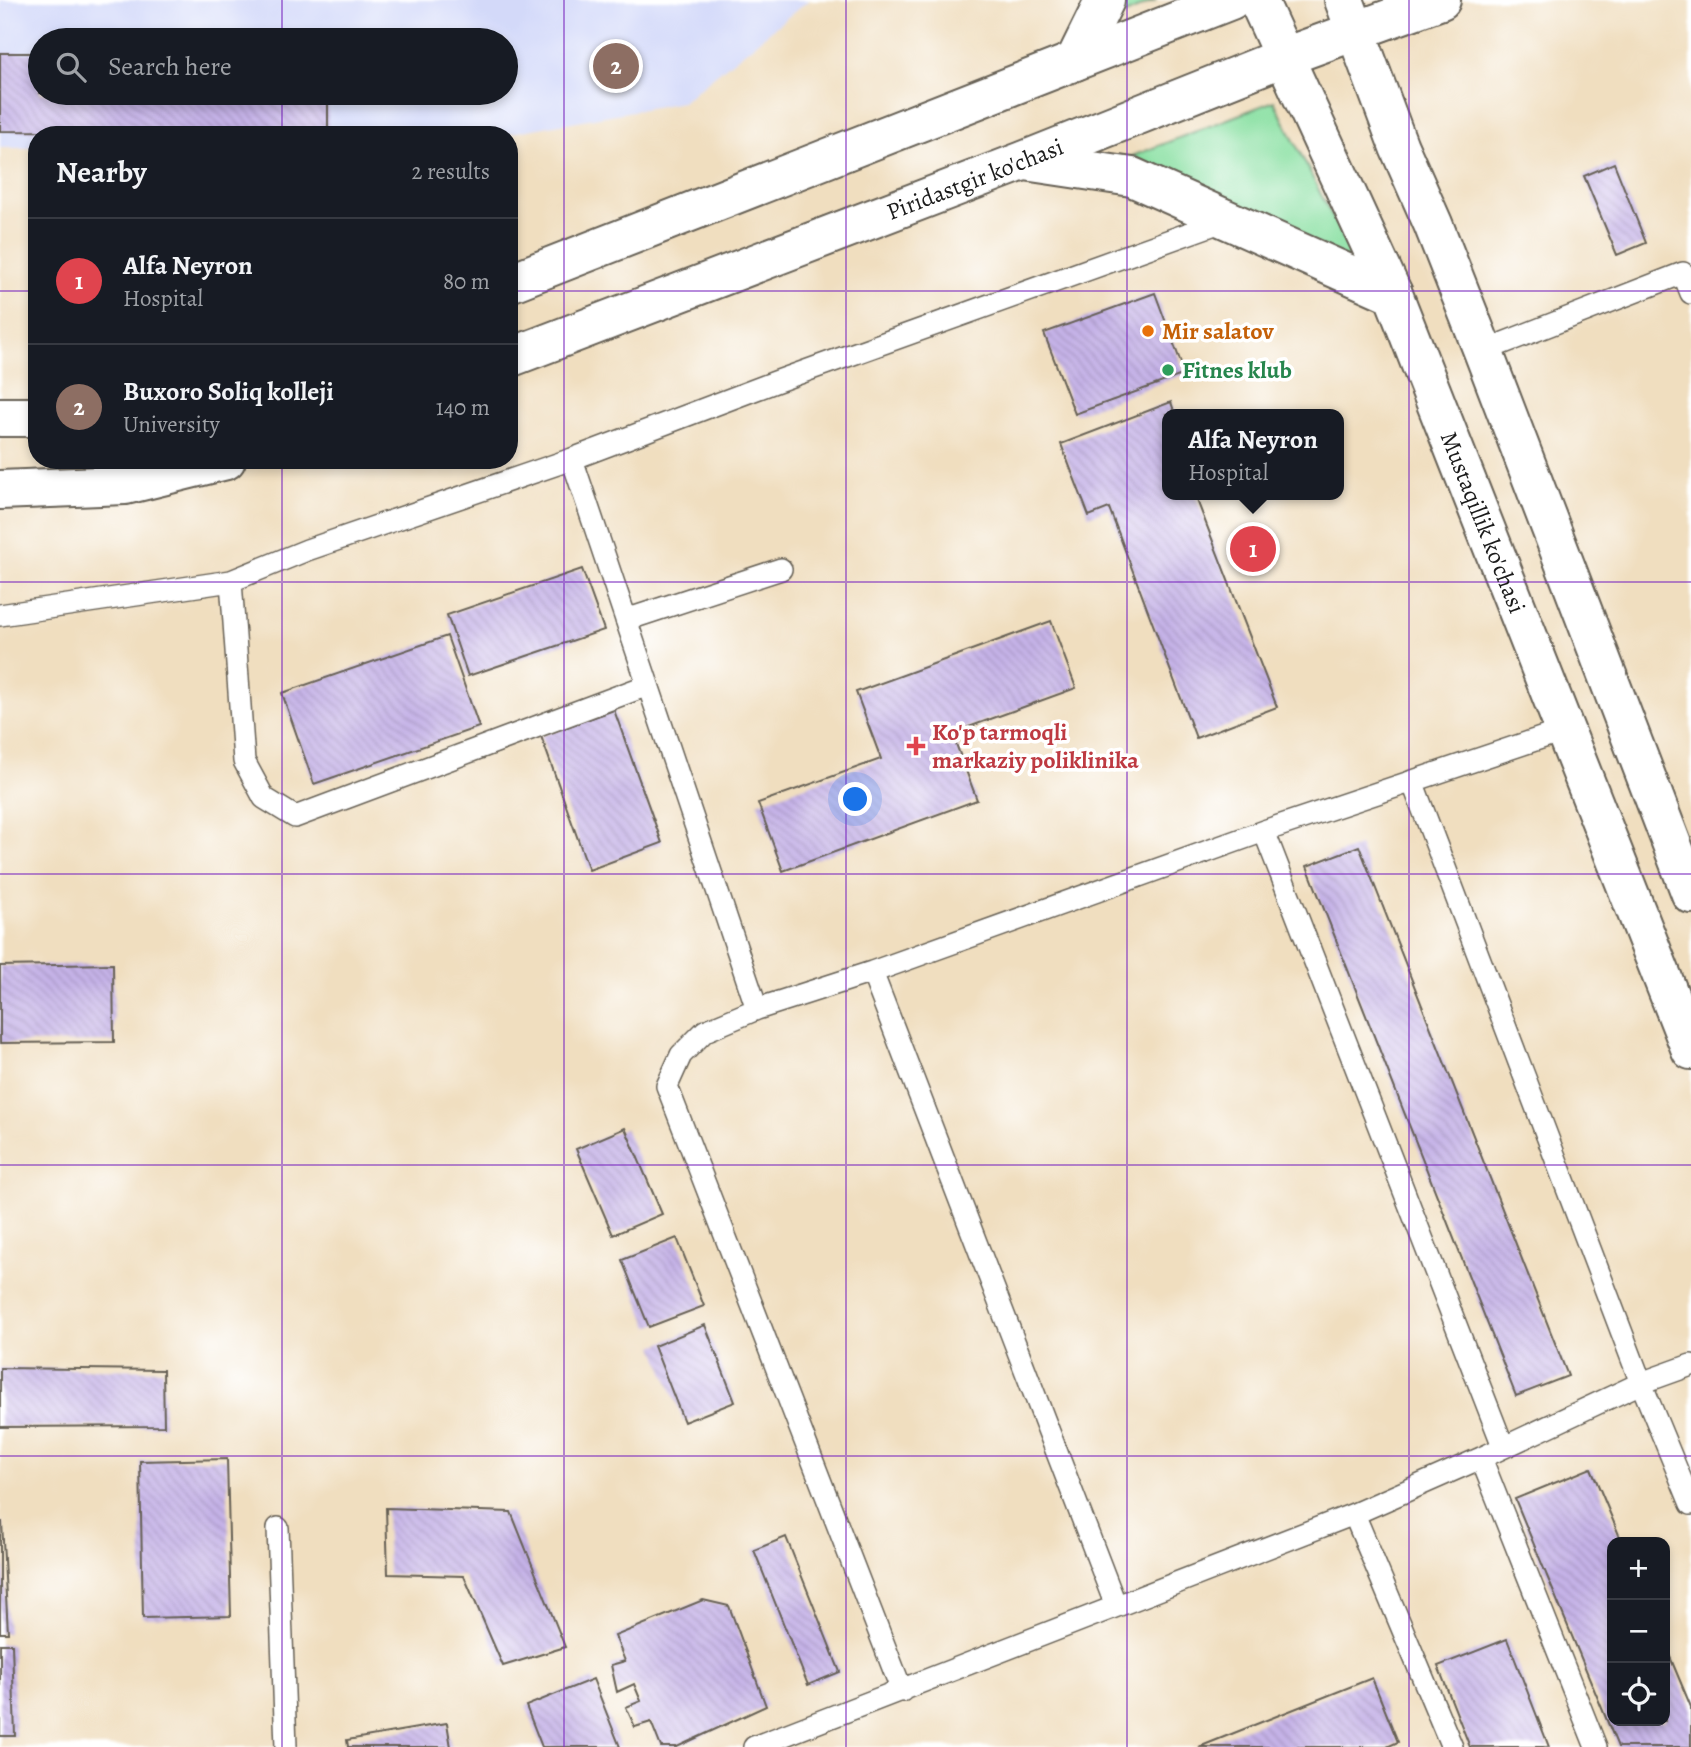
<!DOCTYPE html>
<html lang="en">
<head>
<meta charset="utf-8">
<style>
  body { margin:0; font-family:Alegreya,serif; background:#20242c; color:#f1f3f6 }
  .controls { position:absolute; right:21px; bottom:21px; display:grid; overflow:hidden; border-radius:14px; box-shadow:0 4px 10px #0003 }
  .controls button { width:63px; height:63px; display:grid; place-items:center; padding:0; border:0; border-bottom:2px solid #363941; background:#171b24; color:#f1f3f6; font:35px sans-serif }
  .you { position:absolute; left:856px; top:800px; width:24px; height:24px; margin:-18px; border:5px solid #fff; border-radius:50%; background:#1a73e8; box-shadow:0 0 0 10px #1a73e833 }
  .badge { display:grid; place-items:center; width:46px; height:46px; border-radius:50%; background:#c8321e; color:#fff; font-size:23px; font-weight:700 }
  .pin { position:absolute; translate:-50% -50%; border:4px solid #fff; box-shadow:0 2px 7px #0006 }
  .popup { position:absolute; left:1162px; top:409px; width:182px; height:91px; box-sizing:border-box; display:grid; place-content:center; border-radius:14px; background:#171b24; filter:drop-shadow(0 2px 5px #0005); font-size:23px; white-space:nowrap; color:#9ea1a6 }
  .popup b { font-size:26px; color:#f1f3f6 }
  .popup::after { content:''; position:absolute; left:50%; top:100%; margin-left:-14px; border:14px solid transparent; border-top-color:#171b24 }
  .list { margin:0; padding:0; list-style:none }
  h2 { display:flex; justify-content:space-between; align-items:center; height:91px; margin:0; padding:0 28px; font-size:30px }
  h2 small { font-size:23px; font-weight:400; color:#9ea1a6 }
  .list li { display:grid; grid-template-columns:46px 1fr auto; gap:21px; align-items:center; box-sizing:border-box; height:126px; padding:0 28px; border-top:2px solid #363941 }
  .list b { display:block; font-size:26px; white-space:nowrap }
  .list p { margin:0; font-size:23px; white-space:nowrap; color:#9ea1a6 }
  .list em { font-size:23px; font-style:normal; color:#9ea1a6 }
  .icon { flex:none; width:38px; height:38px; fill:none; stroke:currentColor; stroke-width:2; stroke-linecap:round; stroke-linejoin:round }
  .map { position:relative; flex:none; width:1691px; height:1747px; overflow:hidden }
  .search { position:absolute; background:#171b24; box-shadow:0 4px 10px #0003; left:28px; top:28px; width:490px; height:77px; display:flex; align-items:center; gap:18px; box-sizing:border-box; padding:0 24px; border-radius:38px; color:#9ea1a6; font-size:26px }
  .panel { position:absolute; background:#171b24; box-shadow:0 4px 10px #0003; left:28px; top:126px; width:490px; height:343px; border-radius:28px }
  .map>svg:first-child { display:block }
</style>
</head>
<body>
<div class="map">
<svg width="1691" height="1747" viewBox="0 0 1691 1747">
  <defs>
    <pattern id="building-back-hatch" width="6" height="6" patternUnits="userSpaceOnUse" patternTransform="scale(1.75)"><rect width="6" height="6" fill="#c5b2e7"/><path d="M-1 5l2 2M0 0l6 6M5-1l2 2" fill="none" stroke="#a998c6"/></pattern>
  </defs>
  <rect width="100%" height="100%" fill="#fff"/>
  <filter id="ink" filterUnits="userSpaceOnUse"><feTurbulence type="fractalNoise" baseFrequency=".0143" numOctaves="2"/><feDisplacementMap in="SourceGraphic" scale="14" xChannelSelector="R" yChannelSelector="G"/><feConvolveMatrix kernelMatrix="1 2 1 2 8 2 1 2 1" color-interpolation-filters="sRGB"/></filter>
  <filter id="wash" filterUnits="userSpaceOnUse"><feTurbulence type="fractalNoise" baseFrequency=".00686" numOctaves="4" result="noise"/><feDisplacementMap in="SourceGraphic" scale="28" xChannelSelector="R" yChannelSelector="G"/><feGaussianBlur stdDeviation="1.57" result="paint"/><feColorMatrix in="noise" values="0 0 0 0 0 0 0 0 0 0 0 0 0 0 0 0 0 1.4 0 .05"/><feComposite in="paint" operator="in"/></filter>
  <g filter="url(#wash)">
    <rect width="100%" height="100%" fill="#f0debf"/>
    <path fill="#d3d9f9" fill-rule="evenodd" d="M0,0H809L682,102L500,135H37V148H0ZM40,40H506V93H40Z"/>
    <path fill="#8ae0a3" stroke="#537e60" stroke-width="2" d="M1126,0H1156L1117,18Z
      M1274,101L1355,262L1132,156Z"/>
    <g id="blocks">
      <path fill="url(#building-back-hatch)" d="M0,53H40V93H328V133L0,131Z
        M1614,163L1646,243L1617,255L1584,176Z
        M1155,293L1185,374L1075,414L1044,333Z
        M1171,402L1175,414H1167V495H1195L1277,707L1196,738L1109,508L1089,516L1061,444Z
        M582,569L604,630L468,676L447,615Z
        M1051,621L1076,688L952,733L977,800L783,871L758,803L881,759L856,692Z
        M447,636L479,727L314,784L282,693Z
        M614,710L662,843L589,870L541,736Z
        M1359,846L1568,1376L1516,1396L1307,866Z
        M113,964L114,1042L0,1043V966Z
        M625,1128L662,1214L613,1235L576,1149Z
        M677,1238L704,1306L649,1327L622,1260Z
        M705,1325L735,1402L684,1422L654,1346Z
        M0,1368L163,1370L164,1426L0,1427Z
        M227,1459L231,1616L143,1618L140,1461Z
        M1591,1468L1622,1542H1612V1721H1665V1645L1691,1707V1747H1618L1515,1499Z
        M386,1508L511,1512L565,1647L503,1666L464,1576L388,1574Z
        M0,1522H2L8,1633H0Z
        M786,1537L840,1672L808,1685L754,1550Z
        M703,1600L729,1606L766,1706L677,1747H661L651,1722L635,1727L626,1707L641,1701L634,1684L617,1692L611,1665L625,1661L615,1636Z
        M1507,1639L1549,1747H1470L1438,1666Z
        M0,1644H12L15,1736H0Z
        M1372,1678L1398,1742L1387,1747H1199Z
        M593,1679L620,1747H542L526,1706Z
        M447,1723L451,1747H348L347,1740Z"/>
    </g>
  </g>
  <g filter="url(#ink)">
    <use href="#blocks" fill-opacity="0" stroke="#666055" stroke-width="2"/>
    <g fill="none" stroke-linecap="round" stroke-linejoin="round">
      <g stroke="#666055" stroke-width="24">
        <path id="lane" d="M1483,351L1683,273L1691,293
          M572,459L757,1009
          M231,581L244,761L264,798L295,817L648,685
          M0,615L231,581L307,550L572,459L775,382L1226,220
          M626,620L781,569
          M1412,781L1641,1383L1691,1504
          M1264,831L1503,1446
          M872,972L1116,1606
          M1481,1458L1596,1747
          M1354,1514L1452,1747
          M278,1528L286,1747
          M902,1691L667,1086L681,1055L705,1031L757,1009L872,972L1264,831L1565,730
          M754,1747L1354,1514L1481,1458L1641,1383L1691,1365"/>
      </g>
      <g stroke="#666055" stroke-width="42">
        <g id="secondary">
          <path id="s1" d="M1258,0L1393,294L1691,1050"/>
          <path d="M1344,0L1399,147L1433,224L1483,351L1691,894"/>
          <path d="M1075,61L1105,0"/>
          <path d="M1025,161L1132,177L1393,294"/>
          <path d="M509,283L1231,0"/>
          <path id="s2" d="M509,358L1023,161L1284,57L1441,0"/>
          <path d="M0,417H37"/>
          <path d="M0,490L125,485L226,460"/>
        </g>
      </g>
      <use href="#lane" stroke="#fff" stroke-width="21"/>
      <use href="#secondary" stroke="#fff" stroke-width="38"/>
    </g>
  </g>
  <path fill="none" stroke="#7b2cbf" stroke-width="2" stroke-opacity="0.55" d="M282,0V40M564,0V1747M846,0V1747M1127,0V1747M1409,0V1747M282,93V135M0,291H37M509,291H1691M282,460V1747M0,582H1691M0,874H1691M0,1165H1691M0,1456H1691"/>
  <circle fill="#e8710a" stroke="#fff" stroke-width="2.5" cx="1148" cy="331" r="7"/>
  <circle fill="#2e9e5b" stroke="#fff" stroke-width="2.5" cx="1168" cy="370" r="7"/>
  <path fill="#e0444e" stroke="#fff" stroke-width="2.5" d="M912.5 735.5h7v7h7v7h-7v7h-7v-7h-7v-7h7z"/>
  <g text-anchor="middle" stroke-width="7" stroke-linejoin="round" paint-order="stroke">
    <g font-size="24" fill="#1c1c1c" stroke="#fff">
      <text dy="8" stroke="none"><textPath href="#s2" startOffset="499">Piridastgir ko'chasi</textPath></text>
      <text dy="8" stroke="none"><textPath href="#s1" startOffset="569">Mustaqillik ko'chasi</textPath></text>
    </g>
    <g font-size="24" font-weight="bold" fill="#c56008" stroke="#fff" text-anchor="start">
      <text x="1162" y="339">Mir salatov</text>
    </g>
    <g font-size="24" font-weight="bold" fill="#27864d" stroke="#fff" text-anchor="start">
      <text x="1182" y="378">Fitnes klub</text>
    </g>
    <g font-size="24" font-weight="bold" fill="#be3a42" stroke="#fff" text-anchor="start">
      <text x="932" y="740">Ko'p tarmoqli<tspan x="932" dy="28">markaziy poliklinika</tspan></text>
    </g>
  </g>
</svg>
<div class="controls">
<button>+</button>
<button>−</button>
<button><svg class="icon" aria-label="locate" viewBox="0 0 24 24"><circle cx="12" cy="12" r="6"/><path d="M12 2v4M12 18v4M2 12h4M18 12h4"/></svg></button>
</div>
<div class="you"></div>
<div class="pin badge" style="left:1253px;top:549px;background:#e0444e">1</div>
<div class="popup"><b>Alfa Neyron</b>Hospital</div>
<div class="pin badge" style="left:616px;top:66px;background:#8d6e63">2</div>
<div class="search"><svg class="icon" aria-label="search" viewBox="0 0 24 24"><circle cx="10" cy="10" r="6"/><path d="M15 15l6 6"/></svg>Search here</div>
<section class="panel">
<h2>Nearby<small>2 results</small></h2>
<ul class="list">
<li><span class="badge" style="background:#e0444e">1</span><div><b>Alfa Neyron</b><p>Hospital</p></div><em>80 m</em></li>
<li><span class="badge" style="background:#8d6e63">2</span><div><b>Buxoro Soliq kolleji</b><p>University</p></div><em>140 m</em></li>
</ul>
</section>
</div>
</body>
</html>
